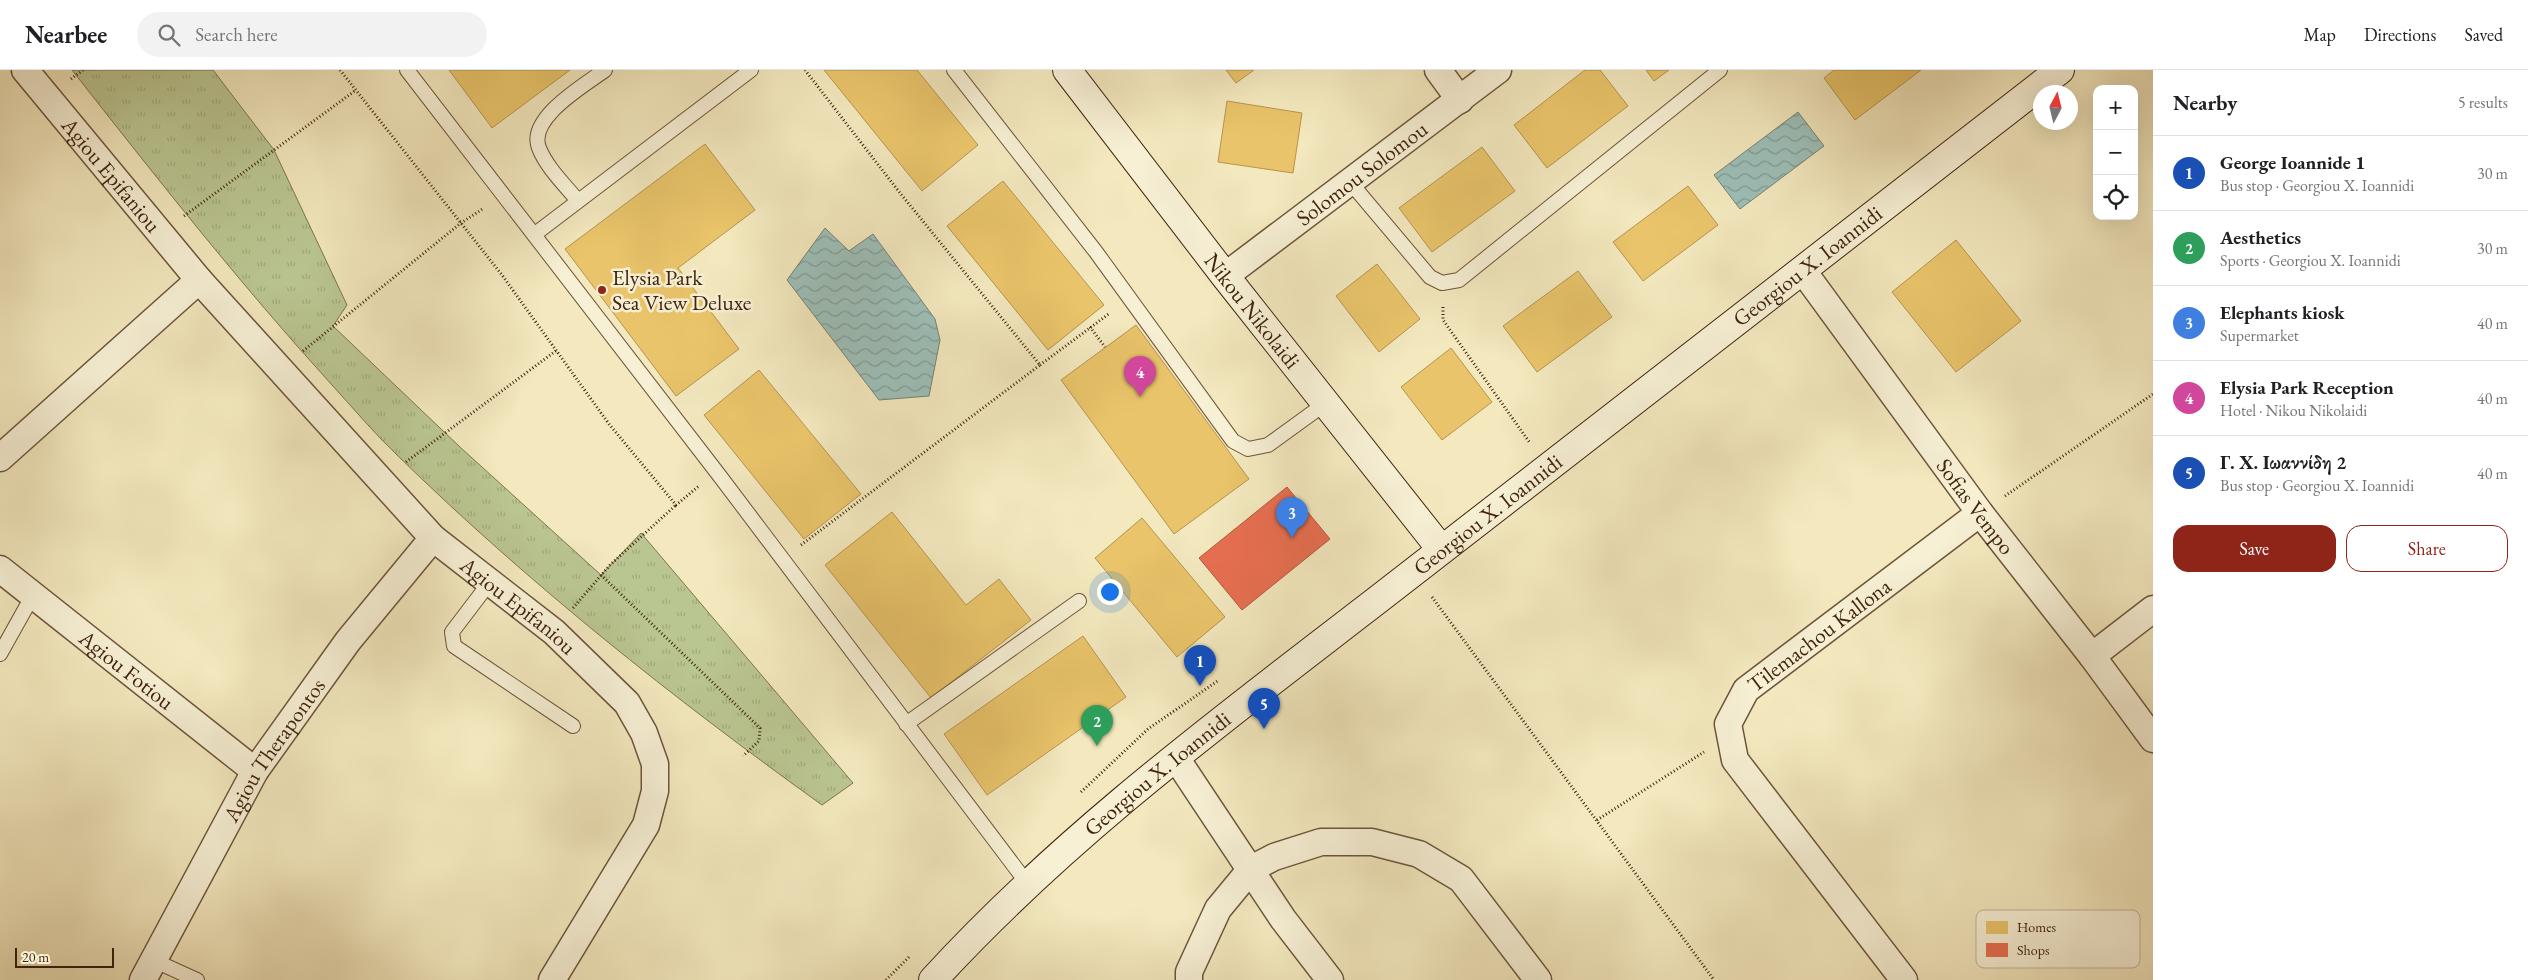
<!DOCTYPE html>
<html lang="en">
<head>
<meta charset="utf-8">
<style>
  body { margin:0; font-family:"EB Garamond",serif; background:#f2f2f2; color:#202124 }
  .controls { position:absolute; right:15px; top:15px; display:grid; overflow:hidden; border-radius:10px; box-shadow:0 5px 20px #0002 }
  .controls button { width:45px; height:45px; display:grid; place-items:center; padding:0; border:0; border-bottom:1px solid #e0e0e0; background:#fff; color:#202124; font:25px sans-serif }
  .compass { position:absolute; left:2033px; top:15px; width:45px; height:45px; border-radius:50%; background:#fff; box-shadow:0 5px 20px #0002; rotate:7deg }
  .scale { position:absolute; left:15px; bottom:12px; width:99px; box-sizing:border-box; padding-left:5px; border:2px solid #40240e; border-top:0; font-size:14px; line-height:18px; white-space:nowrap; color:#40240e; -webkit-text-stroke:4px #f7f0d5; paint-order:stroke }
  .you { position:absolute; left:1109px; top:521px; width:18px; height:18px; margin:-12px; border:4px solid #fff; border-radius:50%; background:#1a73e8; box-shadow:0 0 0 8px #1a73e833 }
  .badge { display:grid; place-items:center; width:32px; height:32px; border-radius:50%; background:#8f2418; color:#fff; font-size:16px; font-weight:700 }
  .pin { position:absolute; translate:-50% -41px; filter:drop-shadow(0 1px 2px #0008) }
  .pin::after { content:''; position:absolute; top:26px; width:18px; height:15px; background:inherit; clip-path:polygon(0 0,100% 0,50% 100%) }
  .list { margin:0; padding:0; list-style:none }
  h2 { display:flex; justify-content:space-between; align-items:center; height:65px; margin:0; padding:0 20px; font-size:21px }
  h2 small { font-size:16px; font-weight:400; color:#757577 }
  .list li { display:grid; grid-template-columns:32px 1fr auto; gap:15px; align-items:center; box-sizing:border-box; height:75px; padding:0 20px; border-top:1px solid #e0e0e0 }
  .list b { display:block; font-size:19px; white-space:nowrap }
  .list p { margin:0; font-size:16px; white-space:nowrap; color:#757577 }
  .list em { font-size:16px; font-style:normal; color:#757577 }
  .actions { display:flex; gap:10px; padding:15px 20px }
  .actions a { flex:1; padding:11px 0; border:1px solid #8f2418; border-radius:15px; text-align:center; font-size:18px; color:#8f2418 }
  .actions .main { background:#8f2418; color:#fff }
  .icon { flex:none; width:28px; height:28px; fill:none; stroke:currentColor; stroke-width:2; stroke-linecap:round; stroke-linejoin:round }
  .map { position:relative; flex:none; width:2153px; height:910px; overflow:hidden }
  header { display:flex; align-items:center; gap:30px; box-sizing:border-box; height:70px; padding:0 25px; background:#fff; border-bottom:1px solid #e0e0e0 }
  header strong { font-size:24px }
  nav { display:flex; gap:28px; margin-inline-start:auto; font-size:18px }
  .search { width:350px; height:45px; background:#f2f2f2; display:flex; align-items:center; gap:12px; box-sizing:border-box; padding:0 18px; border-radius:28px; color:#757577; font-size:19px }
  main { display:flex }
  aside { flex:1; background:#fff }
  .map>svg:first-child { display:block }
</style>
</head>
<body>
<header>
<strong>Nearbee</strong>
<div class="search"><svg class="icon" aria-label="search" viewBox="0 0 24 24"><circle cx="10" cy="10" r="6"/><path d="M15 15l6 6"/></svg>Search here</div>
<nav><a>Map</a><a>Directions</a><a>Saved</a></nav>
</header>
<main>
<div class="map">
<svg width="2153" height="910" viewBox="0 0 2153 910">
  <defs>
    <pattern id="grass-tufts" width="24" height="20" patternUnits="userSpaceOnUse" patternTransform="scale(1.25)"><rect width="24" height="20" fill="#bac692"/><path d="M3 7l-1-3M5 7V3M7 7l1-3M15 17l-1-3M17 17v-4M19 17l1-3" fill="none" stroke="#a1aa7d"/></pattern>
    <pattern id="water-waves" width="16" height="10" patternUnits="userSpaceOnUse" patternTransform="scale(1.25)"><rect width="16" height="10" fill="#9dbfb8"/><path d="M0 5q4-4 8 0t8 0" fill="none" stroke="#819b94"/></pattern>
  </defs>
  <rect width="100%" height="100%" fill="#f3e8be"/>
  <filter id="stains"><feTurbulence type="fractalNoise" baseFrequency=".004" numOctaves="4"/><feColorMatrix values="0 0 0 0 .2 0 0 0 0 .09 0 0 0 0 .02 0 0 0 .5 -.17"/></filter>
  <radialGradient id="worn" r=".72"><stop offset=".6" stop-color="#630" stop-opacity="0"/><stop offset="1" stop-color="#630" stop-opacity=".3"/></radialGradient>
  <path fill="url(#grass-tufts)" stroke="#7d7550" d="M72,0H213L274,80L347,235L333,256L461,378L601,505L641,463L853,713L822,735C673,628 528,513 397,385C374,363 353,338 332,315C240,214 156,107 72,0Z"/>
  <path fill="url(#water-waves)" stroke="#788174" d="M1798,42L1824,76L1740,139L1714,105Z
    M825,158L849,181L873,164L935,249L940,270L929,326L879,330L787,210Z"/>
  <path fill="#e9c46a" stroke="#b6944e" d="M449,0H570L492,58Z
    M824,0H917L978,75L922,121Z
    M1226,0H1254L1236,13Z
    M1585,0H1600L1628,36L1547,98L1514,55Z
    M1646,0H1669L1654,11Z
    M1834,0H1921L1855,50L1824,8Z
    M1227,31L1302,43L1293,103L1218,92Z
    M705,74L755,140L678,198L739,279L676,326L565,179Z
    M1482,77L1515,121L1432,182L1399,138Z
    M1003,111L1104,235L1048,280L947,156Z
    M1688,116L1718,155L1643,211L1613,172Z
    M1956,170L2021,251L1956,302L1892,222Z
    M1377,194L1420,249L1379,282L1336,226Z
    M1578,201L1612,247L1537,302L1503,256Z
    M1136,255L1249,409L1174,464L1061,310Z
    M1451,278L1492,332L1442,370L1401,317Z
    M759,300L861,424L804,469L704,345Z
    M892,442L966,535L999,509L1031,550L931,628L825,495Z
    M1142,448L1225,547L1177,587L1095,488Z
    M1083,566L1126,627L987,725L944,664Z"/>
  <path fill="#e76f51" stroke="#b5583d" d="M1287,417L1330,469L1242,540L1199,488Z"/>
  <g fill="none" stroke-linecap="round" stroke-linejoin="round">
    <g stroke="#6d553a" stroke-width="16">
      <path id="lane" d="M407,0L719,405L1027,813
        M954,0L1096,182L1233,371L1248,379L1268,375L1326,333
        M1350,112L1430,207L1442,213L1459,210L1720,0
        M578,131C565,115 547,98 539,78C527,48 585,15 605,0
        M535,164L751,0
        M490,512L452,562L454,576L573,656
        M0,584L33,525
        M906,654L1079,531
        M153,890L197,910"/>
    </g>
    <g stroke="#6d553a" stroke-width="29">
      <g id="street">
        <path id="s1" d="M25,0L199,210L433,468L554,562L627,633L644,663L655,694V721L646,755L552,910"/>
        <path d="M1438,0L1460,30"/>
        <path id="s2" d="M1803,201L1980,443L2092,586L2153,669"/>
        <path id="s3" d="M1225,206L1498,0"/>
        <path d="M0,388L199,210"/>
        <path id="s4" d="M0,499L255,701"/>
        <path d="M2092,586L2153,539"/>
        <path d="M1176,688L1283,849L1330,910"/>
        <path id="s5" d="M143,910L255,701L348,571L433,468"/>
        <path d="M1189,910V902L1218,839L1251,799L1274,787L1321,772H1372L1419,784L1461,809L1538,910"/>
        <path id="s6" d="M1904,910L1735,690L1728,654L1746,620L1980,443"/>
      </g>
    </g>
    <g stroke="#40240e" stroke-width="30">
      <g id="secondary">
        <path id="s7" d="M1067,0L1225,206L1441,479"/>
        <path id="s8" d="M933,910C1071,759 1237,639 1398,514C1618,342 1839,171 2060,0"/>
      </g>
    </g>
    <path stroke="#40240e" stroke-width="3" stroke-dasharray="1 2.5" stroke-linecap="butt" d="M340,0L502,205L609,354L676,435L699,416
      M71,9L83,0
      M184,146L356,20
      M1443,237V250L1530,373
      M1090,257L1105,277
      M303,281L461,153L484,138
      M1040,295L1110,243
      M406,392L557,280
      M2005,426L2153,324
      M801,475L1040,295L900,123L805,0
      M601,505L760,658L759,671L743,686
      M1432,527L1714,910
      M573,538L610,495L676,435
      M1081,722L1148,659L1219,610
      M1597,750L1704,682
      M886,910L910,886"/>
    <use href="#lane" stroke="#f7f0d5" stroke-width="14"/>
    <use href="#street" stroke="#f7f0d5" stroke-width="26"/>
    <use href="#secondary" stroke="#f7f0d5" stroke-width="28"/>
  </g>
  <circle fill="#8f2418" stroke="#f7f0d5" stroke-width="2" cx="602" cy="220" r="5"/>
  <g text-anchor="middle" stroke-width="5" stroke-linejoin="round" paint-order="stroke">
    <g font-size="22" fill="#40240e" stroke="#f7f0d5">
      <text dy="8" stroke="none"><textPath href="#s3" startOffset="171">Solomou Solomou</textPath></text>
      <text dy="8" stroke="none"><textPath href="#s1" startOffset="136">Agiou Epifaniou</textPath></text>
      <text dy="8" stroke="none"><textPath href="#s8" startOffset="1130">Georgiou X. Ioannidi</textPath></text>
      <text dy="8" stroke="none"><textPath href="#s7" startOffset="304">Nikou Nikolaidi</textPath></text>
      <text dy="8" stroke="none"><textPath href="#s2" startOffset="292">Sofias Vempo</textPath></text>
      <text dy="8" stroke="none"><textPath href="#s8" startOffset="725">Georgiou X. Ioannidi</textPath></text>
      <text dy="8" stroke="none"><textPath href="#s1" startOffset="730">Agiou Epifaniou</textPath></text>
      <text dy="8" stroke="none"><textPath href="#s6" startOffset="444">Tilemachou Kallona</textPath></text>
      <text dy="8" stroke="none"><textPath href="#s4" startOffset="162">Agiou Fotiou</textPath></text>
      <text dy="8" stroke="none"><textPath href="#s5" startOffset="265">Agiou Therapontos</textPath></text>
      <text dy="8" stroke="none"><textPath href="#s8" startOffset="305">Georgiou X. Ioannidi</textPath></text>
    </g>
    <g font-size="22" fill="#40240e" stroke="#f7f0d5" text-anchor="start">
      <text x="612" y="215">Elysia Park<tspan x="612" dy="25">Sea View Deluxe</tspan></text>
    </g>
  </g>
  <rect x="1976" y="840" width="164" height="58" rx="8" fill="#f7f0d5" stroke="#c0b399" stroke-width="1"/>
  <rect x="1986" y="851" width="22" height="13" fill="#e9c46a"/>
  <rect x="1986" y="873" width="22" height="14" fill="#e76f51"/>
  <g font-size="14" fill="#40240e">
    <text x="2017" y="862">Homes</text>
    <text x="2017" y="885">Shops</text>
  </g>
  <rect width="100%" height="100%" filter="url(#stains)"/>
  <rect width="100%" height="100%" fill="url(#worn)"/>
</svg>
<div class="controls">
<button>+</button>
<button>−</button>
<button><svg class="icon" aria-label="locate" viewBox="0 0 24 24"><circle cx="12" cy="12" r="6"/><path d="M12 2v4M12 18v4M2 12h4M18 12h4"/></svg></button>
</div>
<svg class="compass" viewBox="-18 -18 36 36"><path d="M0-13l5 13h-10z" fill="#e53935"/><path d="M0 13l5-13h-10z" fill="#757577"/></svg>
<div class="scale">20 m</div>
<div class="you"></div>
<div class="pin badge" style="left:1200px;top:616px;background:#1a4fb4">1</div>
<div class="pin badge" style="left:1097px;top:676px;background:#2e9e5b">2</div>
<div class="pin badge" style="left:1292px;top:468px;background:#3f7fe0">3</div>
<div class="pin badge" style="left:1140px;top:327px;background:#d1479c">4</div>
<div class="pin badge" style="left:1264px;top:659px;background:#1a4fb4">5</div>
</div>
<aside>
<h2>Nearby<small>5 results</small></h2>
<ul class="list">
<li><span class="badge" style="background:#1a4fb4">1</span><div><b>George Ioannide 1</b><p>Bus stop · Georgiou X. Ioannidi</p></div><em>30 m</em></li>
<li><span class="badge" style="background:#2e9e5b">2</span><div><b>Aesthetics</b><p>Sports · Georgiou X. Ioannidi</p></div><em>30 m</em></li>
<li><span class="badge" style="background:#3f7fe0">3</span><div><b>Elephants kiosk</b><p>Supermarket</p></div><em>40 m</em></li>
<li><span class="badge" style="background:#d1479c">4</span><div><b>Elysia Park Reception</b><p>Hotel · Nikou Nikolaidi</p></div><em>40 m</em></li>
<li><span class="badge" style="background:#1a4fb4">5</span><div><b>Γ. Χ. Ιωαννίδη 2</b><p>Bus stop · Georgiou X. Ioannidi</p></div><em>40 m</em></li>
</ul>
<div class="actions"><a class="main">Save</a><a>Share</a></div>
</aside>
</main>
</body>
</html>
